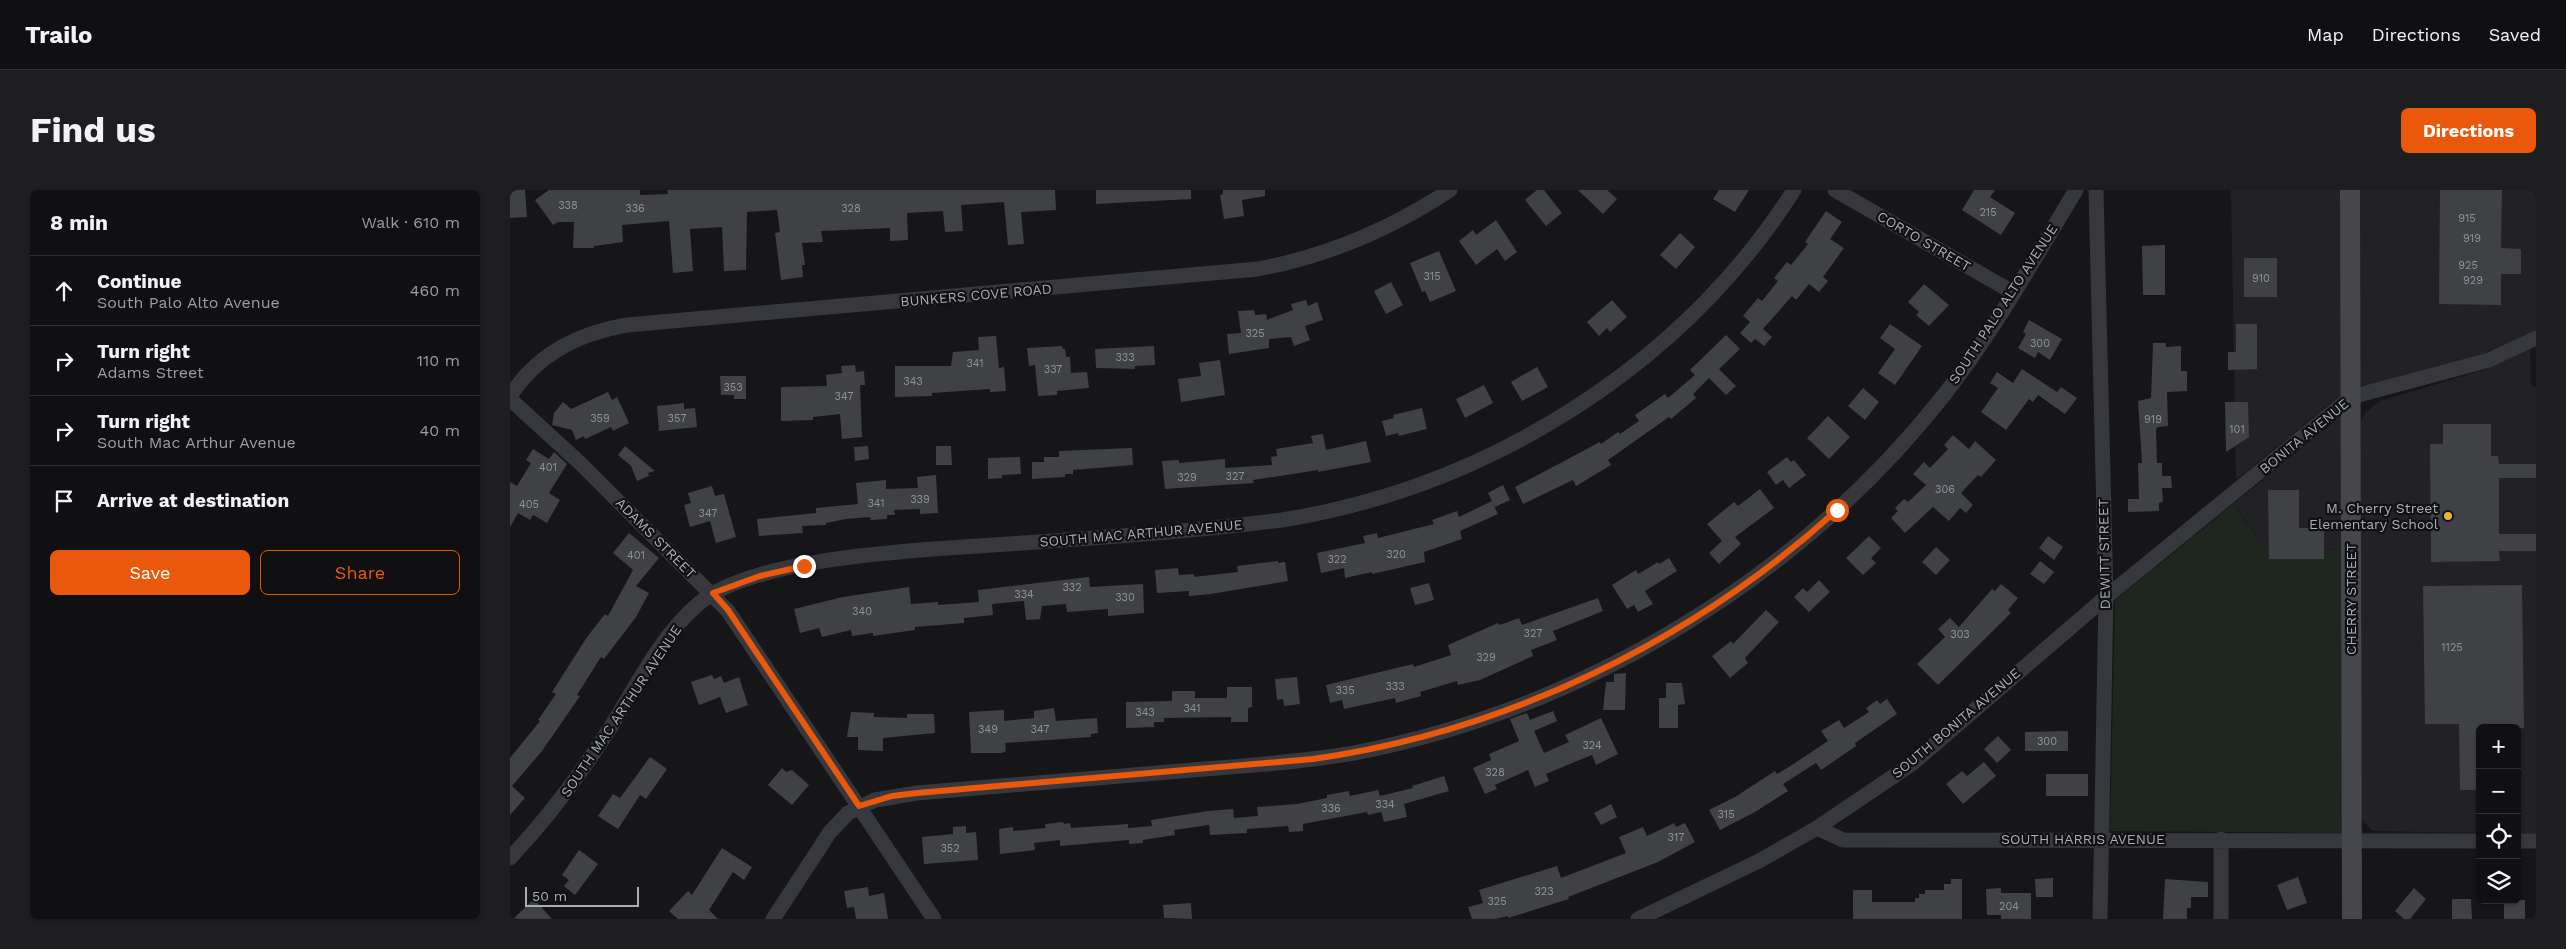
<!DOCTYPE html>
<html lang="en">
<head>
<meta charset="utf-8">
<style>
  body { margin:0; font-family:"Work Sans",sans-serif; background:#1e1e20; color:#f1f3f6 }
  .controls { position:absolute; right:15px; bottom:15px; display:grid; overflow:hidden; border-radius:8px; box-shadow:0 1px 4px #0004 }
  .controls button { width:45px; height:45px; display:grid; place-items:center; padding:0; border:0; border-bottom:1px solid #303032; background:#101012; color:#f1f3f6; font:25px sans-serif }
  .scale { position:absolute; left:15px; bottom:12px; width:114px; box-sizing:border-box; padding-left:5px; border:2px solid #a8adb8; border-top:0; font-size:14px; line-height:18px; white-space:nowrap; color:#a8adb8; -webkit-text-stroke:4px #111113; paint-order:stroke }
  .stop { position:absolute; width:15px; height:15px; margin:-11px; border:4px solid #ea580c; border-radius:50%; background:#fff }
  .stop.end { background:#ea580c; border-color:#fff; box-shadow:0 1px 5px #0008 }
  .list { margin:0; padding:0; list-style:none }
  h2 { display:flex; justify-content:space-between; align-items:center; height:65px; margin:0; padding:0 20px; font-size:21px }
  h2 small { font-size:16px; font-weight:400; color:#9c9d9f }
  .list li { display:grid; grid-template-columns:32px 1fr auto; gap:15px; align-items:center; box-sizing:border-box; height:70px; padding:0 20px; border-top:1px solid #303032 }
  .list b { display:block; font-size:19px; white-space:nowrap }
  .list p { margin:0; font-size:16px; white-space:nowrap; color:#9c9d9f }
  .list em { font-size:16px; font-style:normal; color:#9c9d9f }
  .actions { display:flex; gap:10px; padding:15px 20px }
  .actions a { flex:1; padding:11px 0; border:1px solid #ea580c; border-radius:8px; text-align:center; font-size:18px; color:#ea580c }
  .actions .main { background:#ea580c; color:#fff }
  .icon { flex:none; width:28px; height:28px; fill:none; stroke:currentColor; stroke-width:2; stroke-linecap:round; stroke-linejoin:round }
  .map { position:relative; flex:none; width:2026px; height:729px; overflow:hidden; border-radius:8px }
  header { display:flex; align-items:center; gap:30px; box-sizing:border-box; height:70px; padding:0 25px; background:#101012; border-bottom:1px solid #303032 }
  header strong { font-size:24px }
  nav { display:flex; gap:28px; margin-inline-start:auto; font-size:18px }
  .intro { display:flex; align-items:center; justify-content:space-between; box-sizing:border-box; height:120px; padding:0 30px }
  h1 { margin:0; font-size:35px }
  .button { padding:12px 22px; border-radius:8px; background:#ea580c; color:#fff; font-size:18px; font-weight:700 }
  main { display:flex; gap:30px; padding:0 30px }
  aside { flex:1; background:#101012; border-radius:8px; box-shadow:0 1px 4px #0004 }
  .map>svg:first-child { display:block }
</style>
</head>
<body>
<header>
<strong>Trailo</strong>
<nav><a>Map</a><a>Directions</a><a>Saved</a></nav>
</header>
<div class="intro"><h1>Find us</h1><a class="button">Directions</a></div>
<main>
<aside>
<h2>8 min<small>Walk · 610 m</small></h2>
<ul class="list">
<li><svg class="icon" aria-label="ahead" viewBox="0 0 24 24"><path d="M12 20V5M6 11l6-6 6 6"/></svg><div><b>Continue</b><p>South Palo Alto Avenue</p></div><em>460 m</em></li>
<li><svg class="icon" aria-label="right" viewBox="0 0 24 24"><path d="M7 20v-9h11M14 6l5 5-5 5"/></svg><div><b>Turn right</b><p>Adams Street</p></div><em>110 m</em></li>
<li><svg class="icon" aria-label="right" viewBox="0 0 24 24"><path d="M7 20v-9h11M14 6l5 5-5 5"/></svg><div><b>Turn right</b><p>South Mac Arthur Avenue</p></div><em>40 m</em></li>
<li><svg class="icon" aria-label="arrive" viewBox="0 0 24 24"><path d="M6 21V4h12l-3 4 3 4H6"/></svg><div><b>Arrive at destination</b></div></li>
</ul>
<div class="actions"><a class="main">Save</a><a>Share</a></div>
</aside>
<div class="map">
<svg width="2026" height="729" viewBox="0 0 2026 729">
  <rect width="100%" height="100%" fill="#161618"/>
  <path fill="#222225" d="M1721,0H1831L1832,204L1726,290Z
    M1849,0H2026V140L1975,163L1850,197Z
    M2020,159L2021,196L2026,197V643H2007V538H1970V643L1862,641L1851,628V231L1856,222L1870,211L1977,179Z
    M1832,225V360L1755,358L1727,319V311Z"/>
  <path fill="#1e261f" d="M1727,311V320L1755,358L1832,360L1833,643L1600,641L1605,410Z"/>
  <path fill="#404145" d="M0,0H15L17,27L0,28Z
    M39,0H130V5L158,4L157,0H545L546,20L511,22L514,54L498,55L494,12L451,15L453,41L435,42L433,21L397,23L398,50L380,51V38L311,41L313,52L292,53L295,75H292L293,87L271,90L265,43L270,42L267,20L237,22L236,80L214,81L212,37L180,39L183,81L163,83L159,31L112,35L113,52L84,56V58H63L64,32H48L43,35L25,10Z
    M586,0H681V9L586,14Z
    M713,0H755V6L732,10L734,26L714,29L710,5L713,4Z
    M1027,0H1034L1052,23L1036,36L1015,10Z
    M1068,0H1097L1107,9L1093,24Z
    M1209,0H1239L1225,22L1203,9Z
    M1464,0H1485L1480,7L1505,23L1491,45L1452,20Z
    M1930,0H1992L1991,58L2011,59V84H1991V115L1929,114Z
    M1316,21L1332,32L1320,49L1334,58L1313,87L1318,91L1309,102L1299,94L1286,110L1282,106L1253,139L1262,147L1254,156L1245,149L1241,153L1230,143L1240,132L1233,126L1248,108L1252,111L1268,91L1264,88L1277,72L1281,75L1298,54L1295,52Z
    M986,30L1007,62L995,71L987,59L966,75L949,51L963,40L966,45Z
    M1170,43L1185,57L1166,79L1150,65Z
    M1655,55V105H1633L1632,56Z
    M929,61L946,101L920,112L915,101L912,102L900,73Z
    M1734,68H1767V107H1734Z
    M881,92L893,115L876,124L864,101Z
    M1414,94L1439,115L1419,136L1406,125L1409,122L1398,112Z
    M796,110L798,116L807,112L813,130L795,136L800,150L784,156L781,147L759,149V158L719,164L717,144L731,143L728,121L744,120L745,125L756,124L757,130L783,120L781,114Z
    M1102,110L1117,127L1100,142L1097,138L1089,146L1077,132Z
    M1519,130L1552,149L1540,170L1528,162L1525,168L1508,158L1516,144L1513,142Z
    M1380,134L1412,156L1385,195L1368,183L1385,159L1370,148Z
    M1726,134H1747V179L1718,180V162H1726Z
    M1216,145L1230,159L1209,179L1226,196L1216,205L1199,188L1183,204L1186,208L1161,229L1159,227L1098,270L1101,275L1066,296L1063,290L1013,314L1005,297L1090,252L1091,254L1108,242L1110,244L1129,231L1125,225L1155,204L1158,208L1185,185L1180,180Z
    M486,146L489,178L494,177L496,201L480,202V199L422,203V206L385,207V176H441L443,162L469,160L468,147Z
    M1643,153H1656V157L1671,156V181H1677V201L1657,202L1658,236L1648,237L1646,239L1647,273H1652V286H1661L1662,298H1652L1653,312L1649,313V321L1618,322V309H1629L1628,273H1632L1628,211L1641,208Z
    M552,156L553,159H555L556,167H560L561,183L577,182L579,198L547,201V205L528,206L525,175L519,176L517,158Z
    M644,156L645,175L625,176V179L586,178L585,159Z
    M710,170L715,205L671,212L668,189L691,186L689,173Z
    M345,175L346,182L354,181L355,195H350L352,247L332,249L330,224L303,227V230L271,231V197L317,196L316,185L332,183L331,176Z
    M1027,177L1038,197L1012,211L1001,192Z
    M1512,179L1547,202L1551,197L1567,208L1555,224L1528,205L1523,212L1519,209L1496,240L1471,222L1488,198L1480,193L1487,182L1503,193Z
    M210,186H236V209H224V205H211Z
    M974,195L983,213L955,228L946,209Z
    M1353,198L1369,212L1355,230L1338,216Z
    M98,202L102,210L107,207L119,233L103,241L101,237L75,249L74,246L66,250L62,240L42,235L44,223L53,212L61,219Z
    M1715,212H1738L1739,247L1716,262Z
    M174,213V219L185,218L187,237L149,241L147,216Z
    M912,218L917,239L889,246L888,243L876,246L872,231L884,228L883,225Z
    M1318,226L1340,247L1319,269L1297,248Z
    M1933,234H1981V266H1988L1989,274H2026V288H1989V344H2026V361H1989L1990,371L1921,372L1920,254H1933Z
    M813,244L816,260L856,251L861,272L808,282V280L743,290L744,293L655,299L652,271L669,270V273L715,269V278L762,275L761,267L767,266L766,259L803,253L801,246Z
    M1443,245L1459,259L1465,251L1486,270L1471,287L1468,285L1451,303L1463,315L1456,323L1450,318L1439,331L1423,317L1395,343L1381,328L1388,321L1385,318L1394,309L1398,312L1416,295L1403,284L1414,272L1420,278L1438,259L1434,255Z
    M115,256L145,281L138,283L139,286L127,291L121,276L108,265Z
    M358,256L359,269L345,271L344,257Z
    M426,256H441L442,275H426Z
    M622,258L623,275L563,280V284H555V287L522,289V272H534V267H549V261Z
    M23,259L39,269L44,262L57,274L39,303L50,310L37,333L23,325L20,330L8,323L0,337V292L7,296L21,273L16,270Z
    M510,267L511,284L492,285V288L478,289V268Z
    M1277,267L1281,272L1284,270L1296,285L1279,298L1273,290L1266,295L1257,282Z
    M426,285L428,323L410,324V319L384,320L385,325H377V329L361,330L360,327L336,329L316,333V335L292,336L293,343L249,346L247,329L306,323V318L348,314L346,293L376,290V299L408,298L407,287Z
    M993,295L1000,310L985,317L983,314L988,324L950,341L952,349L914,362L915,372L862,384V382L835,388L834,378L811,383L807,363L855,353L853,346L867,343L868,348L924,334L922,330L947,321L949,327L982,311L978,303Z
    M202,296L205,306L214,304L226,347L206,353L200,331L180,337L174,315L181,313L178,303Z
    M1250,299L1264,318L1225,347L1231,354L1209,374L1199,363L1212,351L1197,334L1224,312L1228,316Z
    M1758,300H1789V338H1814V369H1759Z
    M119,343L149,368L126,396L139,403L126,427L94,469L91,467L67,505L70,506L32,561L2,596L15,608L0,625V568L30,531L28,530L46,504L42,502L77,447L95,424L98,426L123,380L103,363Z
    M1359,346L1371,358L1361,368L1366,373L1353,385L1336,368Z
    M1538,346L1553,357L1544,370L1529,358Z
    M1426,357L1440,370L1426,385L1412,372Z
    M1159,368L1167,381L1135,401L1143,414L1128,422L1124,415L1117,419L1102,395L1126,380L1128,384L1148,372L1149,374Z
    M768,371V373L775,372L778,391L701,404L679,406V401L647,403L645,380L668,378L669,385L684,384V387L728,382L727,376Z
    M1530,371L1544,382L1534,394L1520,384Z
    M579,387L580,397L633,394L634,423L598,426V419L557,422L556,414L532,416L530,429L516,430L514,411L482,414L483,425L454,428V433L405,437V440L363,446V443L342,446L341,440L312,447L309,438L290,443L284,419L333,407L399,397L401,414L428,412V415L469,412L468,400Z
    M1309,390L1320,402L1299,422L1284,407L1293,398L1297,402Z
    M919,393L924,410L905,415L900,398Z
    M1491,394L1508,408L1498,420L1501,423L1428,495L1407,474L1435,447L1428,439L1440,428L1449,437L1482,399L1485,401Z
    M2012,395L2014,538H1970V600H1950L1949,534H1915L1913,396Z
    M1088,408L1093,421L1043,441L1047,450L1021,460L1023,466L970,490L948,495L947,491L910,502L911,506L886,513L885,508L834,519L832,510L820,513L816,495L903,474L904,477L941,465L938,455L988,433L990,435L1009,428L1012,435Z
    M1256,420L1269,432L1235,468L1238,473L1220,488L1202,466L1221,451L1223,454Z
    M1116,483L1115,520H1093L1096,492H1104V484Z
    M202,485L204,489L211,486L214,493L229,487L238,515L216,523L210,507L189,515L181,492Z
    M787,487L790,514L774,516L773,509L767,510L765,489Z
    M1156,493H1172L1175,514L1168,515V538H1149V508H1156Z
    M717,497H742V517L738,518V532H721V527L654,528V532H644V537L616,538V512L662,511V501H685V508H717Z
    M1377,509L1387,524L1345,553L1346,556L1311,580L1306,573L1273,594L1278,601L1245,622L1210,640L1199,620L1225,607L1265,581L1267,584L1282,575L1318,551L1311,541L1329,530L1334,538L1359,522L1356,518L1367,510L1370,514Z
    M544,518L546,531L587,528L588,543L581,544V547L495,553L496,561L492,563H461L459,522L494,520V531L524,528V521Z
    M1043,521L1047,531L1024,541L1034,563L1059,552L1055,545L1091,528L1108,564L1086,575L1082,565L1067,571L1036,584L1039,591L1025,597L1018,580L985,595L987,599L975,604L963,578L981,570L979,564L1009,551L1000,529L1017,523L1020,530Z
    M341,522L364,523V527L397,528V524H424L425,543L373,548V561L348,560V547H337Z
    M1558,541V561H1515V542Z
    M1488,546L1501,560L1487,573L1474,559Z
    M140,567L157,579L136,609L130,605L108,639L88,626L103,604L110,608Z
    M1474,572L1486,586L1453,614L1436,594L1452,581L1457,586Z
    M272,578L276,582L282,580L299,595L282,615L258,595Z
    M1536,584H1578V606H1536Z
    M934,586L939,601L894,614L897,627L874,632L871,622L858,625L857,622L793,634V641L779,642L778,636L737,639V643L700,645L699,635L664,640L665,645L633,650V653L619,654V650L550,656V650L524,653L525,660L490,664L489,639L503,637V641L536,638L535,634L553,632L554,634L560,633L561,638L618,634V638L642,636L641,630L698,621L723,619L724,628L748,626L747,617L787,614L817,608V605L839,601L840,606L868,600L870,606L903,598L902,596Z
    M1101,614L1107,627L1091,635L1084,623Z
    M1164,633L1166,637L1175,633L1185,652L1148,672L1058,707L1059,709L998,728V726L986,729H962L958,717L973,713L969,700L1047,676L1051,688L1116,663L1109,647L1133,637L1137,646Z
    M456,636V643L466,642L468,670L414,674L412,647L443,644V637Z
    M212,658L242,677L234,690L223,682L199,720L208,729H168L159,721L178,701L182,705Z
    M69,660L88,674L65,705L54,696L59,690L52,685Z
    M1788,687L1797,713L1777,720L1767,695Z
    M1543,688V707H1526L1525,689Z
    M1441,689H1452V729H1343V700H1362V712H1405V708H1409V704H1415V700H1434V694H1441Z
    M1655,689L1698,692V707H1681V718H1677V729H1653Z
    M358,697L359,706L374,703L378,729H346L344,717L337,718L334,701Z
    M1491,698V703H1521V729H1491V725H1477L1476,699Z
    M1904,698L1916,709L1900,729H1894L1885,721Z
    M24,709L42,729H3Z
    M1942,709H1961L1962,729H1942Z
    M1994,710H2015V729H1994Z
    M681,713L682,729L654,728L653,715Z"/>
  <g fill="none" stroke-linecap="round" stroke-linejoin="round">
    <path stroke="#37383d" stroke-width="15" d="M1325,0L1504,103
      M1586,0L1596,407L1590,729
      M0,206C27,164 69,143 117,135L748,79C818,66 881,39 940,0
      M0,209L70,273L218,421L424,729
      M1307,638L1333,650L1970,651
      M1711,649V729
      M2007,651H2026
      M0,668C38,628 70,585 100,538C126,497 150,447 187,415C246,363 433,359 512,353C599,347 686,341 772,330C978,297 1171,177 1284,0
      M263,729L320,642L338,623L365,610L407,603C495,596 583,589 671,581C728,576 787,573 844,563C1073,519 1289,389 1434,205C1484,141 1524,69 1566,0
      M1128,729L1249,671L1307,638L1403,573L1596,407L1841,207L1979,170L2026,148"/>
    <path stroke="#45474d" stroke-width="20" d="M1840,0L1842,729"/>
  </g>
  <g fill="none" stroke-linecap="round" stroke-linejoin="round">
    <path stroke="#ea580c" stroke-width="6" d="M294,376L250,386L203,403L218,420L349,616L382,606L407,603L803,569C996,542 1183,451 1327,320"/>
  </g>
  <circle fill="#f2b134" stroke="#111113" stroke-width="2" cx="1938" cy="326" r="5"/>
  <g text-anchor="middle" stroke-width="4.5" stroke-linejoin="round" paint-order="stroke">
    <g font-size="11" fill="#8e929b">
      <text x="58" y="19">338</text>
      <text x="125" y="22">336</text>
      <text x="341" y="22">328</text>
      <text x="1478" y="26">215</text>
      <text x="1957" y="32">915</text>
      <text x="1962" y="52">919</text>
      <text x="1958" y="79">925</text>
      <text x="922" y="90">315</text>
      <text x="1751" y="92">910</text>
      <text x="1963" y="94">929</text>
      <text x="745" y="147">325</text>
      <text x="1530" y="157">300</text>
      <text x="615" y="171">333</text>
      <text x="465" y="177">341</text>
      <text x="543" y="183">337</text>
      <text x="403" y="195">343</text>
      <text x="223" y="201">353</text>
      <text x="334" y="210">347</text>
      <text x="90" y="232">359</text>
      <text x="167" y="232">357</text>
      <text x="1643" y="233">919</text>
      <text x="1727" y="243">101</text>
      <text x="38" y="281">401</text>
      <text x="725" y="290">327</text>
      <text x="677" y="291">329</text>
      <text x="1435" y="303">306</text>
      <text x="410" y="313">339</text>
      <text x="366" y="317">341</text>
      <text x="19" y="318">405</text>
      <text x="198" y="327">347</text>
      <text x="886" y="368">320</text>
      <text x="126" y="369">401</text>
      <text x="827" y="373">322</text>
      <text x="562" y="401">332</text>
      <text x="514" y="408">334</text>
      <text x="615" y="411">330</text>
      <text x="352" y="425">340</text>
      <text x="1023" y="447">327</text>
      <text x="1450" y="448">303</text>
      <text x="1942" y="461">1125</text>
      <text x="976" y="471">329</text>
      <text x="885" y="500">333</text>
      <text x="835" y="504">335</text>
      <text x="682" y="522">341</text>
      <text x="635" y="526">343</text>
      <text x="478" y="543">349</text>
      <text x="530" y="543">347</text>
      <text x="1537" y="555">300</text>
      <text x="1082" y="559">324</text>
      <text x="985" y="586">328</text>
      <text x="875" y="618">334</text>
      <text x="821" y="622">336</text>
      <text x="1216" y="628">315</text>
      <text x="1166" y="651">317</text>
      <text x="440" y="662">352</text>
      <text x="1034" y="705">323</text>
      <text x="987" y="715">325</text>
      <text x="1499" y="720">204</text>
    </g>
    <g font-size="14" fill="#a8adb8" stroke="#111113">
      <text transform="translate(1414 51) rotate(30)" y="5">CORTO STREET</text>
      <text transform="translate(466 105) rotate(-5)" y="5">BUNKERS COVE ROAD</text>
      <text transform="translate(1493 114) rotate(-57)" y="5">SOUTH PALO ALTO AVENUE</text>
      <text transform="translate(1794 246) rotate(-39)" y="5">BONITA AVENUE</text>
      <text transform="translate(631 343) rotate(-5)" y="5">SOUTH MAC ARTHUR AVENUE</text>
      <text transform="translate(146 348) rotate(45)" y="5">ADAMS STREET</text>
      <text transform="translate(1594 364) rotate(-91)" y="5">DEWITT STREET</text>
      <text transform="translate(1841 409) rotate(-90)" y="5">CHERRY STREET</text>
      <text transform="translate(111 521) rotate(-56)" y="5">SOUTH MAC ARTHUR AVENUE</text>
      <text transform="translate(1446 533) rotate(-40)" y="5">SOUTH BONITA AVENUE</text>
      <text x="1573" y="654">SOUTH HARRIS AVENUE</text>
    </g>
    <g font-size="14" fill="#a8adb8" stroke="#111113" text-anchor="end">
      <text x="1928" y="323">M. Cherry Street<tspan x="1928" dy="16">Elementary School</tspan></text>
    </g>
  </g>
</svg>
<div class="controls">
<button>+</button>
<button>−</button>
<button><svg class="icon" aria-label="locate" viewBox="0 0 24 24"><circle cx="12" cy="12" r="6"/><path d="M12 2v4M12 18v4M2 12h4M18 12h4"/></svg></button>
<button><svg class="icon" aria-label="layers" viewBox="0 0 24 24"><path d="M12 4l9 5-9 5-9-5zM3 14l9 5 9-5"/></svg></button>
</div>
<div class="scale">50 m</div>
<div class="stop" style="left:1327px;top:320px"></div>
<div class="stop end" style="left:294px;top:376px"></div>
</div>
</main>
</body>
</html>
